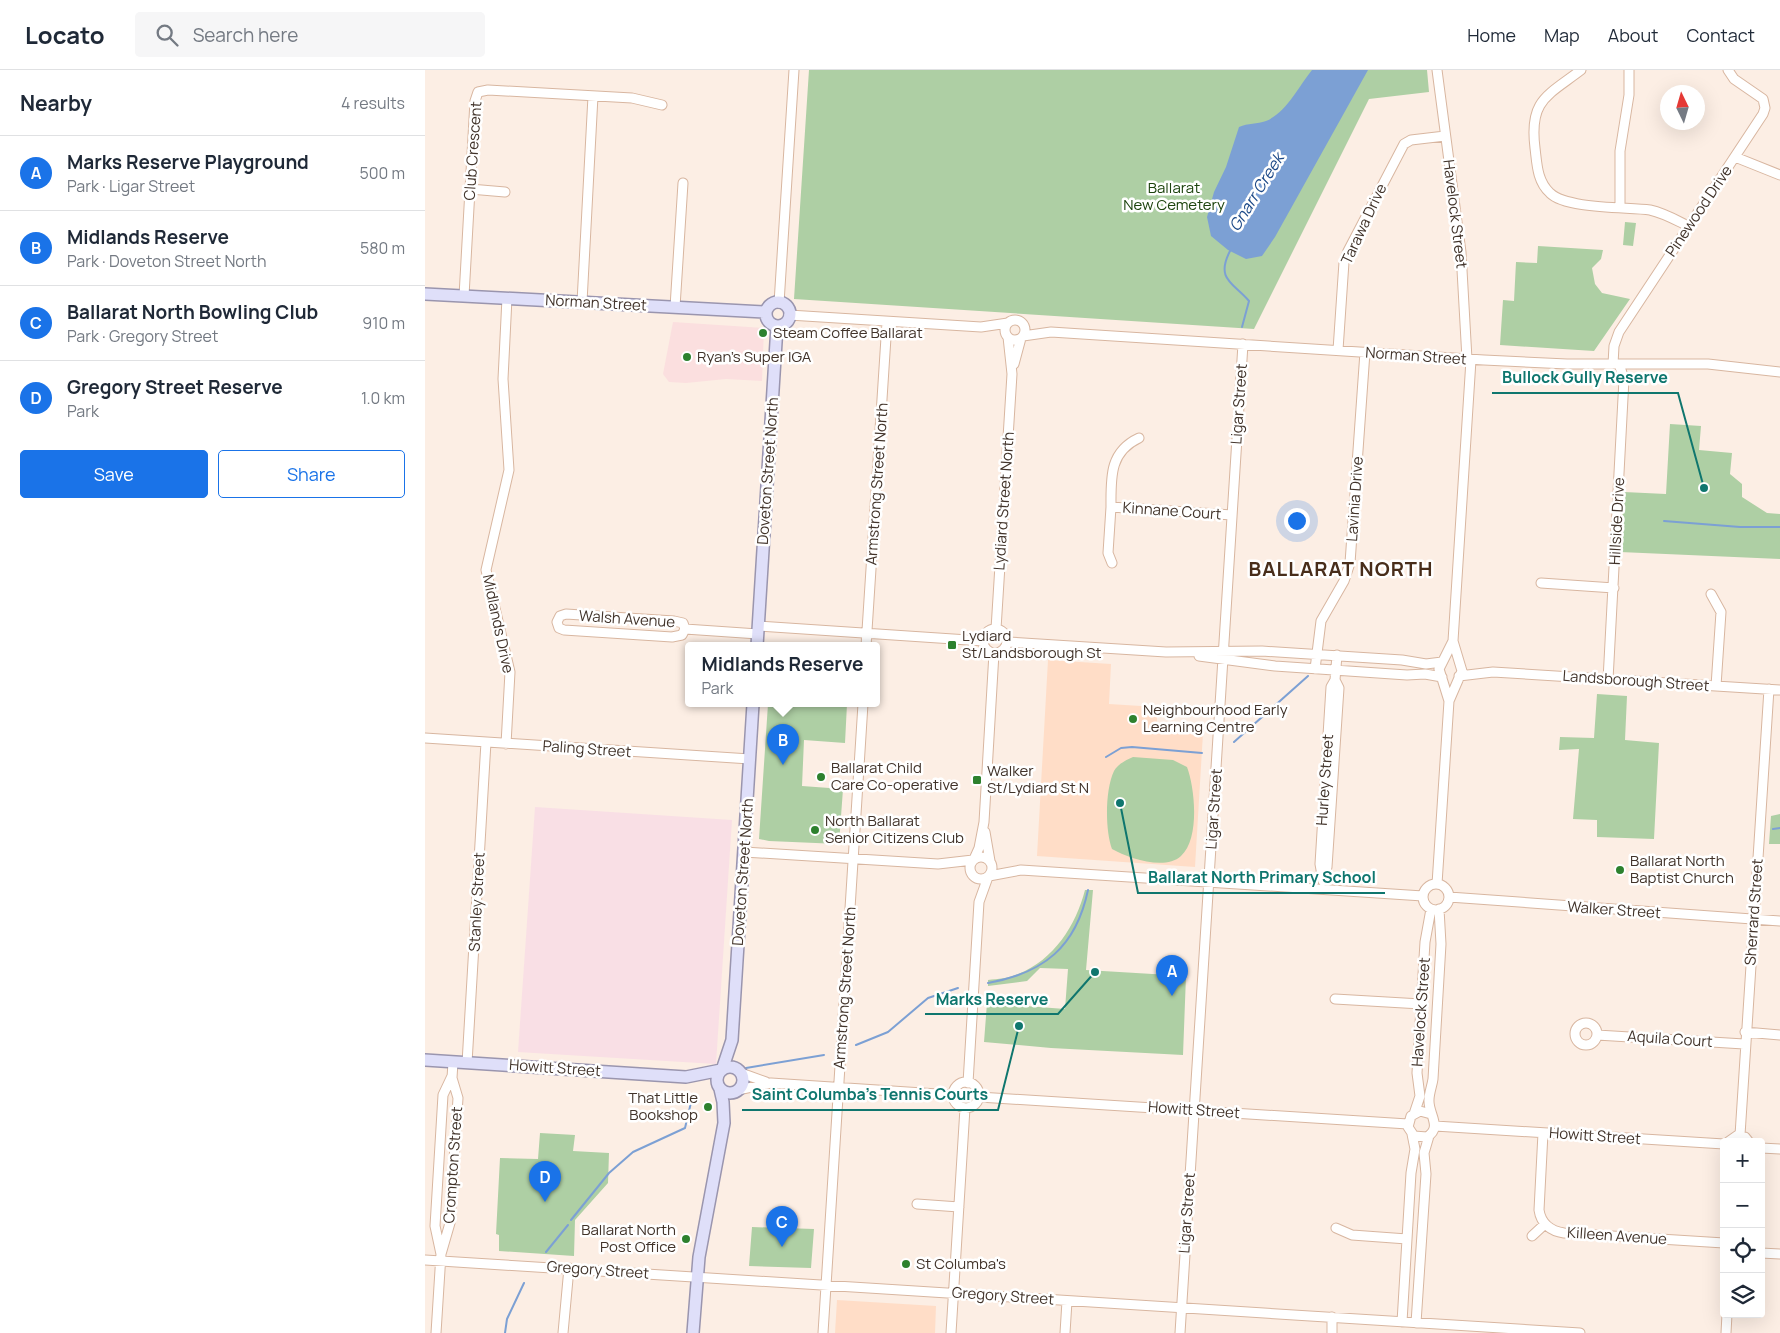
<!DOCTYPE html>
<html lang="en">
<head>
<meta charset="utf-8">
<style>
  body { margin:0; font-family:Manrope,sans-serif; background:#f6f6f7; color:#1f2937 }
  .controls { position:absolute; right:15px; bottom:15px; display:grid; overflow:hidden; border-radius:5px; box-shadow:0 5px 20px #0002 }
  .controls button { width:45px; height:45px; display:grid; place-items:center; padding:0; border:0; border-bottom:1px solid #e0e1e3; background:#fff; color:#1f2937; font:25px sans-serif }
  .compass { position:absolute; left:1235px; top:15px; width:45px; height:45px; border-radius:50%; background:#fff; box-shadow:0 5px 20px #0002; rotate:355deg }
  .you { position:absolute; left:871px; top:450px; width:18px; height:18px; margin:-12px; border:4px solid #fff; border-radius:50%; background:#1a73e8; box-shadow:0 0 0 8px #1a73e833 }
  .badge { display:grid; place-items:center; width:32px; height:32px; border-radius:50%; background:#1a73e8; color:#fff; font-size:16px; font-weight:700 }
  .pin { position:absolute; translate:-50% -41px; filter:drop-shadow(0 1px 2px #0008) }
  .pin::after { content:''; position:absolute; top:26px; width:18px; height:15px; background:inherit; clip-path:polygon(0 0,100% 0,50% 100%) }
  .popup { position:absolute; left:260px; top:572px; width:195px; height:65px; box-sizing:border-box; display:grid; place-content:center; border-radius:5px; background:#fff; filter:drop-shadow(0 1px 4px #0005); font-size:16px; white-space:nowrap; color:#747a83 }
  .popup b { font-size:19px; color:#1f2937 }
  .popup::after { content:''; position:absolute; left:50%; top:100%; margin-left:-10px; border:10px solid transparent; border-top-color:#fff }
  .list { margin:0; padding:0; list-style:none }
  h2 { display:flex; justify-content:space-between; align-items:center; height:65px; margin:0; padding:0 20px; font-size:21px }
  h2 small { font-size:16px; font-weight:400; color:#747a83 }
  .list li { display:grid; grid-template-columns:32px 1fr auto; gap:15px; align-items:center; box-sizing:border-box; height:75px; padding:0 20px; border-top:1px solid #e0e1e3 }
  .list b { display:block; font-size:19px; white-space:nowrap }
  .list p { margin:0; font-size:16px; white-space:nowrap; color:#747a83 }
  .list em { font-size:16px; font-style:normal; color:#747a83 }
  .actions { display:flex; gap:10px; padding:15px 20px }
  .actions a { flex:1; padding:11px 0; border:1px solid #1a73e8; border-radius:5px; text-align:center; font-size:18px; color:#1a73e8 }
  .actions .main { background:#1a73e8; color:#fff }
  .icon { flex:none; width:28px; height:28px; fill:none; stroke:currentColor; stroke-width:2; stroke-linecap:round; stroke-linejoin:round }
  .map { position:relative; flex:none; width:1355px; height:1263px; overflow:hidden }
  header { display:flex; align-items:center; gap:30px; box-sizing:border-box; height:70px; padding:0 25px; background:#fff; border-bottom:1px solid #e0e1e3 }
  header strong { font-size:24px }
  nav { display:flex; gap:28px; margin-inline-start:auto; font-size:18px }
  .search { width:350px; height:45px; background:#f6f6f7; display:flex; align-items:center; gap:12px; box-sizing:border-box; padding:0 18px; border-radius:5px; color:#747a83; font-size:19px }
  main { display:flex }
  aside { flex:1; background:#fff }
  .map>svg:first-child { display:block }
</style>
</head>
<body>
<header>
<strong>Locato</strong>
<div class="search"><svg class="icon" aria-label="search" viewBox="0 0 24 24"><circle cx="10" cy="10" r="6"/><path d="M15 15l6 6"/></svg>Search here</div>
<nav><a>Home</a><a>Map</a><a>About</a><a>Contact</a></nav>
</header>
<main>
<aside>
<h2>Nearby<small>4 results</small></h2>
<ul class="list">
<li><span class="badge">A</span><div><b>Marks Reserve Playground</b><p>Park · Ligar Street</p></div><em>500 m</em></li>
<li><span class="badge">B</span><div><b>Midlands Reserve</b><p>Park · Doveton Street North</p></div><em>580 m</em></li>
<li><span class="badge">C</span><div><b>Ballarat North Bowling Club</b><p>Park · Gregory Street</p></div><em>910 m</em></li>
<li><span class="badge">D</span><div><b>Gregory Street Reserve</b><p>Park</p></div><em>1.0 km</em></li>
</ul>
<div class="actions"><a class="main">Save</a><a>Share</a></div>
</aside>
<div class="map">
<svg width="1355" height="1263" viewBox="0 0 1355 1263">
  <rect width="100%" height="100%" fill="#fceee4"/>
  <path fill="#fbdfdf" d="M248,252L339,258L337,311L301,309L261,313L244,312L238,304Z"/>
  <path fill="#f9dfe5" d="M110,737L307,750L291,994L93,982Z"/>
  <path fill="#ffddc7" d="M623,590L686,594L684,634L732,637V661L778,663L770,797L612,786Z
    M412,1230L511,1236L510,1263H410Z"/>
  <path fill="#aecfa4" d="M384,0H1002L1004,22L944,29L829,259L369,229Z
    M1200,152L1211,153L1208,176L1198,175Z
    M1113,176L1178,180L1176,189L1167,198L1170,214L1177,223L1205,229L1169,281L1075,275L1078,230L1089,231L1091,192L1112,193Z
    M1245,354L1276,356L1274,380L1307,383L1305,404L1317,414V427L1342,443L1355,444V489L1195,482L1199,422L1241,424Z
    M1172,624L1202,626L1200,670L1234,673L1229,769L1172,767V750L1148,749L1154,679L1134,680L1135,667L1169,668Z
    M343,634H422L420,673L379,670L377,716L418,719L414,774L344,771L334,769Z
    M708,687L748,690L762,697C770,718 775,769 756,786C740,801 703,788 687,779C680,760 680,720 689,701C693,694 701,690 708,687Z
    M1355,744V774H1344L1346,746Z
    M660,820H668L661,900L761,906L758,985L626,978L559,972L562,933L640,939L643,899L615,898L602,911L563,916V910C573,909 584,908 593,904C629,890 651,855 660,820Z
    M115,1063L150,1065L148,1081L184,1083L183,1113L150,1150L149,1186L74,1181V1165L71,1164L75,1088L113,1089Z
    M327,1157L389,1159L386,1198L324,1196Z"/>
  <path fill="#7ca0d4" d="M887,0H943L850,167L837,186L821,189L803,180L786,166L782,147L789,122L801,97L814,57C823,53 832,54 841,51C861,43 874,16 887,0Z"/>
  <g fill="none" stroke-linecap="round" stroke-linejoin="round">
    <path stroke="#7ca0d4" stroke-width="2" d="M805,181C790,210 809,213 824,231L817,257
      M1239,451L1315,457H1355
      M809,672L883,606
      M681,687L696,678L707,677L777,683
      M1348,759L1355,758
      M563,913C619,903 651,877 663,820
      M431,975L463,962L503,928L533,918
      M321,998L399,985
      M146,1150L184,1103L208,1082L260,1058L268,1024
      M121,1182L143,1155
      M80,1263L82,1249L99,1213"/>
    <g stroke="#d8b6a0" stroke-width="11">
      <path id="minor" d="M1012,0L1036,182L1042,289
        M1156,0C1122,26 1104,30 1110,78C1112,94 1112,111 1125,123C1141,139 1201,137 1225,140C1239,143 1251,150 1263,156
        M1310,87L1355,105
        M45,119L80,122
        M1195,137V81L1204,25V0
        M39,226L50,31L53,22L63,20L207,28L237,35
        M157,232L168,26
        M354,233L369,0
        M250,237L258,113
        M364,245L556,257L583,253
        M580 260a10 10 0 1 1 20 0a10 10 0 1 1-20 0Z
        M598,266L626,262L1059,290L1142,294H1283L1355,302
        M913,280L919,192L923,181L979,74L986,70L1020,66
        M589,294L596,268
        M1188,294L1189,276L1194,262L1338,44L1340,38L1338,29L1309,9L1303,0
        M714,368C684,382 686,408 686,437L807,445
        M686,437L683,483L687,493
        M1116,513L1189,518
        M1286,524L1296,542L1291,616
        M141,544L249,551L258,553L260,559L257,565L247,567L139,560L134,558L132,552L135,546Z
        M334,556L558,571
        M558 571a12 12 0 1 1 24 0a12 12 0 1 1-24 0Z
        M260,559L333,564
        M571,559L587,304L583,267
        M583,572L741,582L837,581L977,590L1001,594L1017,592
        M441,576L462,252
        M774,586L850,596L982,605L1000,604L1017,607
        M890,599L896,551L919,511L925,493L940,282
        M1034,606L1068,602L1355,620
        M1183,610L1199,309L1194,294
        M1024,631L1037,601L1028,571L1046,290
        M0,668L325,689
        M81,674L85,602L61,500L84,400L78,309L82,228
        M560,762L565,791
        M319,782L513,794L548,790
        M545 798a11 11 0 1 1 22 0a11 11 0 1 1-22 0Z
        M549,789L554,778L559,752L569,583
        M564,806L596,800L998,826
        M898,810L902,797L914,618L910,610L912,585
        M898,811L895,794L906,617L910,610
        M1012,814L1024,631L1014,599L1028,571
        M998 827a13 13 0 1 1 26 0a13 13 0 1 1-26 0Z
        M1024,827L1355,851
        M910,929L996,934
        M1150 964a11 11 0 1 1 22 0a11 11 0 1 1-22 0Z
        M1320,962L1355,965
        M1172,965L1319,974
        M42,993L61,672
        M316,1003L341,1012
        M528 1025a13 13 0 1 1 26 0a13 13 0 1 1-26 0Z
        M543,1013L554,832L563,807
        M313,1020L346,1013L528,1025
        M554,1027L983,1054
        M989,1044L995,1026L992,1003L1000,872L1006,839
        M1006,1044L995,1041L986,1046L983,1057L989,1066L1002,1067C1018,1057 1003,1044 1004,1030C1004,1023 1007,1016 1008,1009L1016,874L1014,839
        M1010,1056L1299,1074
        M1118,1063L1114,1140C1116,1154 1126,1161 1139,1163L1299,1173
        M1315,1065L1344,619
        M1303,1072L1313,1065L1320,1067L1324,1072
        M1336,1078L1355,1079
        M492,1134L534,1137
        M911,1158L927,1165L982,1169
        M1107,1166L1120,1154
        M1336,1183L1355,1184
        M16,1184L10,1156L18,1025L27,1006
        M0,1190L1155,1263
        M977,1252L986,1103L990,1079L987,1064
        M991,1253L1001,1104L999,1083L1004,1066
        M11,1263L16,1184L25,1153L33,1028L27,1008L28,992
        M138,1263L144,1198
        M398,1263L438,634
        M526,1263L540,1038
        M640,1263L642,1231
        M755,1263L818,274
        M907,1263V1247
        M1301,1263L1302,1244"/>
    </g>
    <g stroke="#9a95ae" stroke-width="14">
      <path id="major" d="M0,224L341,242
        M341 244a12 12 0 1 1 24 0a12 12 0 1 1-24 0Z
        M332,576L352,256
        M0,990L261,1007L296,1000
        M292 1010a13 13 0 1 1 26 0a13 13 0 1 1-26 0Z
        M297,1000L307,970L328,634
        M268,1263L274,1187L299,1053L298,1032L295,1019"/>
    </g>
    <use href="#minor" stroke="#fff" stroke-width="9"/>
    <use href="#major" stroke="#dfdff9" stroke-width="11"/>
  </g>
  <g fill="#2d812e" stroke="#fff" stroke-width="2">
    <circle cx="338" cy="263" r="5"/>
    <circle cx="262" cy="287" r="5"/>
    <rect x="522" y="570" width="10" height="10" rx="2.5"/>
    <circle cx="708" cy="649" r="5"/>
    <circle cx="396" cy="707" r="5"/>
    <rect x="547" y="705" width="10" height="10" rx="2.5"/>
    <circle cx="390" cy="760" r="5"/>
    <circle cx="1195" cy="800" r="5"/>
    <circle cx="283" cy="1037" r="5"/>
    <circle cx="261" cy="1169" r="5"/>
    <circle cx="481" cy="1194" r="5"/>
  </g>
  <g text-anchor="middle" stroke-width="5" stroke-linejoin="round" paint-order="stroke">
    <g font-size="15" fill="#41332a" stroke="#fff">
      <text transform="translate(48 81) rotate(-86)" y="5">Club Crescent</text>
      <text transform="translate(1274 141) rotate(-56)" y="5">Pinewood Drive</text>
      <text transform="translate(1030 144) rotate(83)" y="5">Havelock Street</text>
      <text transform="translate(939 154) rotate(-65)" y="5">Tarawa Drive</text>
      <text transform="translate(171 233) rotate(3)" y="5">Norman Street</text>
      <text transform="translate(991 286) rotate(4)" y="5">Norman Street</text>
      <text transform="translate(814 334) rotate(-86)" y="5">Ligar Street</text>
      <text transform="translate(343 401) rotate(-86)" y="5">Doveton Street North</text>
      <text transform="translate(452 414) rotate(-86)" y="5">Armstrong Street North</text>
      <text transform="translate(930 429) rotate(-86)" y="5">Lavinia Drive</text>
      <text transform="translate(579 431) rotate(-86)" y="5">Lydiard Street North</text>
      <text transform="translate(747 441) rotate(4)" y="5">Kinnane Court</text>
      <text transform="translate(1192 451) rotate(-87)" y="5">Hillside Drive</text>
      <text transform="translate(202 549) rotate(4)" y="5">Walsh Avenue</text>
      <text transform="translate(73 554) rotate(78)" y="5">Midlands Drive</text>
      <text transform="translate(1211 611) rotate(4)" y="5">Landsborough Street</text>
      <text transform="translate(162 679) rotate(4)" y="5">Paling Street</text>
      <text transform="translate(900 710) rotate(-86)" y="5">Hurley Street</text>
      <text transform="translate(789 739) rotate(-86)" y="5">Ligar Street</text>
      <text transform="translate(318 802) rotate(-86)" y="5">Doveton Street North</text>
      <text transform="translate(52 832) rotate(-87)" y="5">Stanley Street</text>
      <text transform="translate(1189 840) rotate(4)" y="5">Walker Street</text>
      <text transform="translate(1329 842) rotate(-86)" y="5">Sherrard Street</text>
      <text transform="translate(420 918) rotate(-86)" y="5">Armstrong Street North</text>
      <text transform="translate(996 942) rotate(-86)" y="5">Havelock Street</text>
      <text transform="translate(1245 969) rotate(4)" y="5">Aquila Court</text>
      <text transform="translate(130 998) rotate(4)" y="5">Howitt Street</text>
      <text transform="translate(769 1040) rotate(4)" y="5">Howitt Street</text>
      <text transform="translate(1170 1066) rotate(4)" y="5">Howitt Street</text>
      <text transform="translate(28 1095) rotate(-86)" y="5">Crompton Street</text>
      <text transform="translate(762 1143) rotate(-86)" y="5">Ligar Street</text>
      <text transform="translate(1192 1166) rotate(4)" y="5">Killeen Avenue</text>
      <text transform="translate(173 1200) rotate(4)" y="5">Gregory Street</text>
      <text transform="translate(578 1226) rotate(4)" y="5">Gregory Street</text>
    </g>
    <g font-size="15" fill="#1c430d" stroke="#fff">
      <text x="749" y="123">Ballarat<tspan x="749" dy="17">New Cemetery</tspan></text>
    </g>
    <g font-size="15" fill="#41332a" stroke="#fff" text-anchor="start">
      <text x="348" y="268">Steam Coffee Ballarat</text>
      <text x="272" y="292">Ryan's Super IGA</text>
      <text x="537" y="571">Lydiard<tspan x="537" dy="17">St/Landsborough St</tspan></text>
      <text x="718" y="645">Neighbourhood Early<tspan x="718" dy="17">Learning Centre</tspan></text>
      <text x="406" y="703">Ballarat Child<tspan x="406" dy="17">Care Co-operative</tspan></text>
      <text x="562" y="706">Walker<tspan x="562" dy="17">St/Lydiard St N</tspan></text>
      <text x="400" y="756">North Ballarat<tspan x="400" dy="17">Senior Citizens Club</tspan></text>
      <text x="1205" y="796">Ballarat North<tspan x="1205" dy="17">Baptist Church</tspan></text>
      <text x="273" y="1033" text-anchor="end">That Little<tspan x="273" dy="17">Bookshop</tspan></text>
      <text x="251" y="1165" text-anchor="end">Ballarat North<tspan x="251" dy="17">Post Office</tspan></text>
      <text x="491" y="1199">St Columba's</text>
    </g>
    <g font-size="16" font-style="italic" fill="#1c4988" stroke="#fff">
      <text transform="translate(831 122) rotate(-58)" y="6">Gnarr Creek</text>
    </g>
    <g font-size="20" font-weight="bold" letter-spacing="1" fill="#482d1a" stroke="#fff">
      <text x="916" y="506">BALLARAT NORTH</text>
    </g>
  </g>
  <path fill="none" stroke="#0f766e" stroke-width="2" d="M1279 418L1253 323H1067M695 733L713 823H960M670 902L633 944H500M594 956L573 1040H317"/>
  <g fill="#0f766e" stroke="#fff" stroke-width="2">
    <circle cx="1279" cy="418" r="5"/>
    <circle cx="695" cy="733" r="5"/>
    <circle cx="670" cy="902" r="5"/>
    <circle cx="594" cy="956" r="5"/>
  </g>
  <g font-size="16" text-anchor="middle" font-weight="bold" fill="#0f766e" stroke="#fff" stroke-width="5" stroke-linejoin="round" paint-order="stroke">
    <text x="1160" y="313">Bullock Gully Reserve</text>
    <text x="837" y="813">Ballarat North Primary School</text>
    <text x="567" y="935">Marks Reserve</text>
    <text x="445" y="1030">Saint Columba's Tennis Courts</text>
  </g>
</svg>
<div class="controls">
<button>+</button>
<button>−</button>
<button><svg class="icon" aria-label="locate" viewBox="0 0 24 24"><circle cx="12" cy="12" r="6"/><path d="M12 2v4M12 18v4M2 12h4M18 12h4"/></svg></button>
<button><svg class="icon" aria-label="layers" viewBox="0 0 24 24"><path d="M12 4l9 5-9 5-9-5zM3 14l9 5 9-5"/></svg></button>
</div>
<svg class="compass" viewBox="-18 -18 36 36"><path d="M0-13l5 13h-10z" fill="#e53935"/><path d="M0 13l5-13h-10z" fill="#747a83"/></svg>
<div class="you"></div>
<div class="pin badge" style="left:747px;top:926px">A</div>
<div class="pin badge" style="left:358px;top:695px">B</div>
<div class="popup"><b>Midlands Reserve</b>Park</div>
<div class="pin badge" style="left:357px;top:1177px">C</div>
<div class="pin badge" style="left:120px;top:1132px">D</div>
</div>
</main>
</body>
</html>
